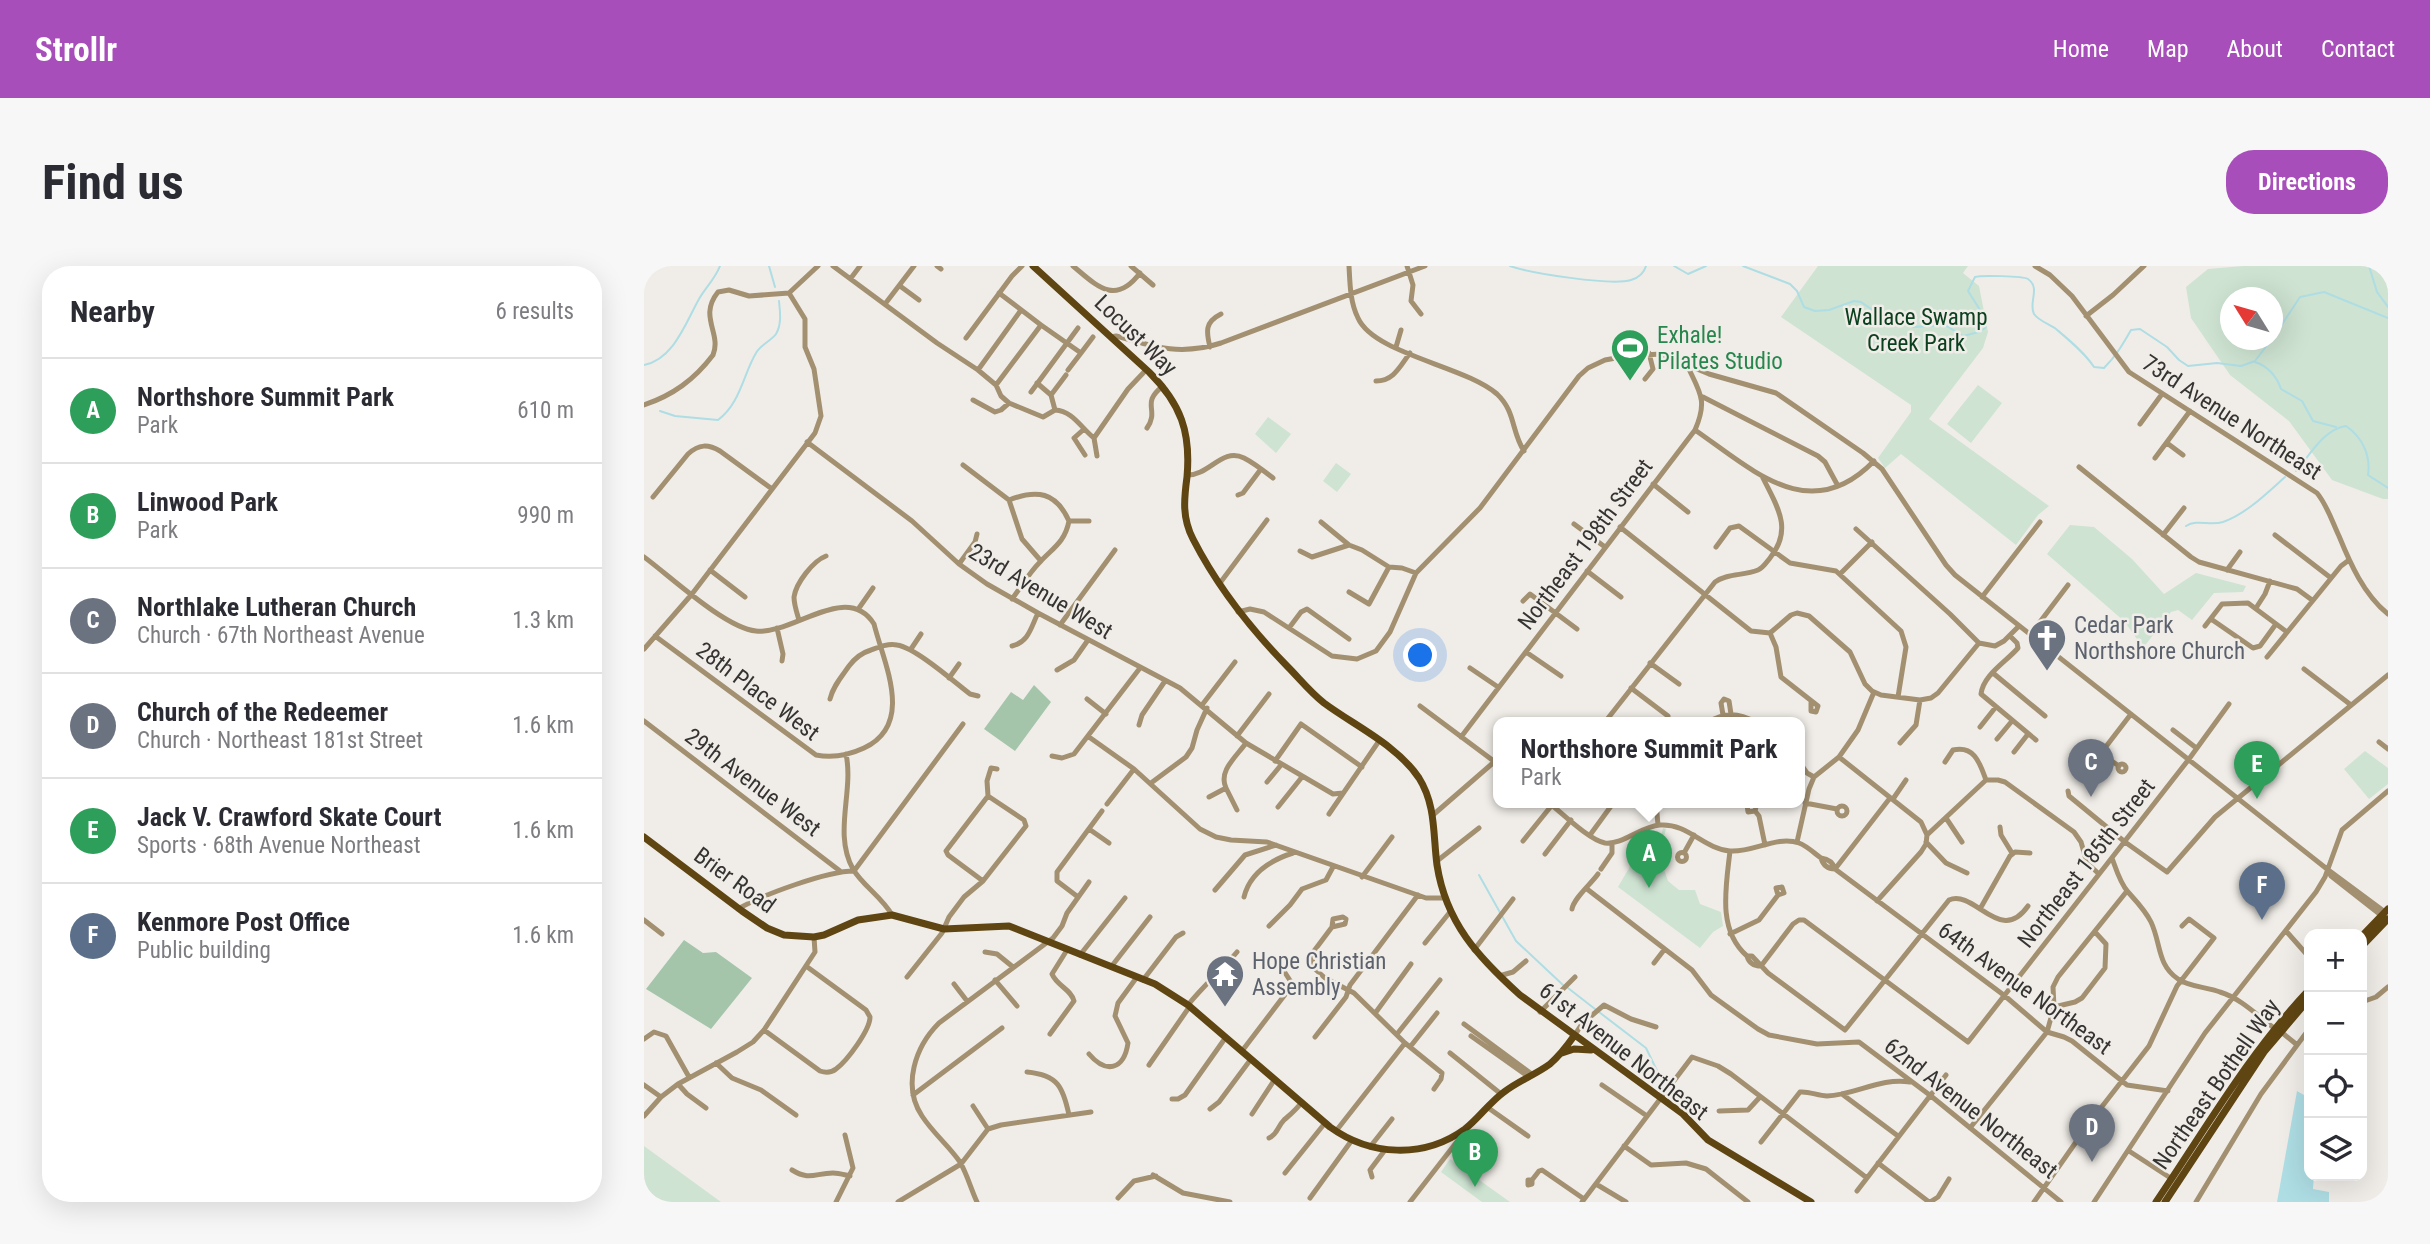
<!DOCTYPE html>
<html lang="en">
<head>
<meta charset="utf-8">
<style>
  body { margin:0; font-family:"Roboto Condensed",sans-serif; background:#f7f7f7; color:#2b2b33 }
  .controls { position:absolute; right:21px; bottom:21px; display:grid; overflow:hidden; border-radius:14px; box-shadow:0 7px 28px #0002 }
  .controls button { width:63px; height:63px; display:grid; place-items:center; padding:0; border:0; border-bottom:2px solid #e1e1e2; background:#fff; color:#2b2b33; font:35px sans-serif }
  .compass { position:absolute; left:1576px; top:21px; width:63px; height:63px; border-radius:50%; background:#fff; box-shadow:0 7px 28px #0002; rotate:307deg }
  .you { position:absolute; left:777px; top:390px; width:24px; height:24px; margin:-18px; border:5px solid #fff; border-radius:50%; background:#1a73e8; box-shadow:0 0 0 10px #1a73e833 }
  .badge { display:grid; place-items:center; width:46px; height:46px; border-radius:50%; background:#a84eba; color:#fff; font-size:23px; font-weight:700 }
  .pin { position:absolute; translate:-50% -58px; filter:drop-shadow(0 2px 4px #0008) }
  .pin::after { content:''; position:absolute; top:37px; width:24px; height:21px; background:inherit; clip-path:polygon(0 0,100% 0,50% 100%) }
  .popup { position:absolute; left:849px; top:451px; width:312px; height:91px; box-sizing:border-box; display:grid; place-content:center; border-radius:14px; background:#fff; filter:drop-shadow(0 2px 5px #0005); font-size:23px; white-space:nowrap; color:#7c7c81 }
  .popup b { font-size:26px; color:#2b2b33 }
  .popup::after { content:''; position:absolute; left:50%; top:100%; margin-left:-14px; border:14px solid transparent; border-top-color:#fff }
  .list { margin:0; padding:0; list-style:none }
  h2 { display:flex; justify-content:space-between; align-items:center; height:91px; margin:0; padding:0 28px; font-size:30px }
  h2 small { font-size:23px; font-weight:400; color:#7c7c81 }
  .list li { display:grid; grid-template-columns:46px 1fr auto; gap:21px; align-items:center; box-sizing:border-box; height:105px; padding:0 28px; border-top:2px solid #e1e1e2 }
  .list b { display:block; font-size:26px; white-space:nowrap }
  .list p { margin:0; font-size:23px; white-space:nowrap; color:#7c7c81 }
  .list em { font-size:23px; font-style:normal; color:#7c7c81 }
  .icon { flex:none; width:38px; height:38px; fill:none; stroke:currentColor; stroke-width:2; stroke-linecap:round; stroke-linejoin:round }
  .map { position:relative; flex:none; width:1744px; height:936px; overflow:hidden; border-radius:28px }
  header { display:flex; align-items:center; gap:42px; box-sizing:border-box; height:98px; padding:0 35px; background:#a84eba; color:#fff }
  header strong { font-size:33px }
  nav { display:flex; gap:38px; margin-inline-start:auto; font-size:24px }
  .intro { display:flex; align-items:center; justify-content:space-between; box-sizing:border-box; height:168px; padding:0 42px }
  h1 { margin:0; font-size:49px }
  .button { padding:18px 32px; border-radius:28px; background:#a84eba; color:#fff; font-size:24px; font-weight:700 }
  main { display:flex; gap:42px; padding:0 42px }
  aside { flex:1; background:#fff; border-radius:28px; box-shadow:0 7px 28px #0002 }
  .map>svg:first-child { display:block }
</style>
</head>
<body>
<header>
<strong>Strollr</strong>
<nav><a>Home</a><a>Map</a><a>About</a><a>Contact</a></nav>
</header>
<div class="intro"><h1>Find us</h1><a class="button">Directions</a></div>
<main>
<aside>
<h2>Nearby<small>6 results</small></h2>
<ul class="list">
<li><span class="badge" style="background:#2e9e5b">A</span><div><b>Northshore Summit Park</b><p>Park</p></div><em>610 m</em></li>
<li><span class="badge" style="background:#2e9e5b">B</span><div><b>Linwood Park</b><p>Park</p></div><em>990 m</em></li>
<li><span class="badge" style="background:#6b7280">C</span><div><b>Northlake Lutheran Church</b><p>Church · 67th Northeast Avenue</p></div><em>1.3 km</em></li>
<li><span class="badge" style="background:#6b7280">D</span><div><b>Church of the Redeemer</b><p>Church · Northeast 181st Street</p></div><em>1.6 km</em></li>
<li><span class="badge" style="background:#2e9e5b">E</span><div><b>Jack V. Crawford Skate Court</b><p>Sports · 68th Avenue Northeast</p></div><em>1.6 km</em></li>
<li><span class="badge" style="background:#5c6f8a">F</span><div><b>Kenmore Post Office</b><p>Public building</p></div><em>1.6 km</em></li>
</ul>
</aside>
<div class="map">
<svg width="1744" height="936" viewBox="0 0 1744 936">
  <rect width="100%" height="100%" fill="#f0ede8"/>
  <path fill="#cee3d2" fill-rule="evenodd" d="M1174,0H1324L1319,7L1335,20L1344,66L1339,82L1285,153L1405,240L1394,249L1372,279L1257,188L1241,202L1234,192L1267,146V139L1137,51Z
    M1599,0H1744V233H1739L1688,214L1645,155L1586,109L1547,52L1542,21L1564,3ZM1587,32H1629V74H1587Z
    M1334,119L1358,137L1327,177L1303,158Z
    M624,151L647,168L632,187L611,168Z
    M692,197L707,208L693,226L679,215Z
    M1426,259L1450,261L1488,293L1520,328L1552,307L1602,320L1599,326L1570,327L1548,354L1534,344L1527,346L1499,382L1481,356L1403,288Z
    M1721,485L1744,502V518L1725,533L1700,503Z
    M1019,562L1022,563L1015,589L1024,615L1035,624H1051L1056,638L1077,646L1079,660L1069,666L1056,682L974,621L988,597L1013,586Z
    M0,880L77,936H0Z
    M806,893L866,936H838L797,906Z"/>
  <path fill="#a5c5ab" d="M390,419L407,436L371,485L340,463L367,426L379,434Z
    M40,674L59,687L72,686L108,712L67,763L2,723Z"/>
  <path fill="#aedde4" d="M1653,825L1665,832V910H1670L1669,923L1685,926V936H1633Z"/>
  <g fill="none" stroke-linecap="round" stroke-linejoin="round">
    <path stroke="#aedde4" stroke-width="2" d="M125,0L131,21
      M866,0C886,7 967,20 987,14C994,12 1000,7 1002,0
      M1030,0L1044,8L1062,0
      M1099,0L1146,18L1153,25L1160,41L1171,45L1185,44L1210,35L1217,36L1233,47L1270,61L1301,59L1319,70L1335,66L1341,62L1343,55L1324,25L1331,11C1336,9 1379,10 1384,13C1397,22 1384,37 1390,48C1395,55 1405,58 1412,63C1425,74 1441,87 1450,101L1460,102C1472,90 1479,78 1487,64L1496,63L1523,81L1535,94L1544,100L1573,97L1597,100L1611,95L1627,74
      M1725,0L1733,26L1744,41
      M1629,72L1656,31L1680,26L1744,52
      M1611,96C1624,100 1633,111 1637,123L1658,135L1669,155L1692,161
      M0,99C30,93 42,56 55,33C62,21 71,13 76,0
      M16,145L31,150L74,154C96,138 99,109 112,87C116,79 127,75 132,68C138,58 136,45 135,35
      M1652,205C1666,189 1680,163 1702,160C1718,171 1727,189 1724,209L1744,222
      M1542,260C1553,253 1566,260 1579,256C1602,248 1623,227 1641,211
      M835,609L872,675L919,719
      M924,722L951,743
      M955,746L1002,782L1020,819"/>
    <path stroke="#a39071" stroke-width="5" d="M189,0L293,77L334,104L352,119L357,130L365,137L399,151L411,144
      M293,0L297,3
      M429,0C453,20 471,40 496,7
      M487,0L509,19
      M705,0C706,18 706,36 714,52C730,88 821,100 853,128C872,146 867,165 880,185
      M763,0L769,19L767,35L777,48
      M1391,0L1406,9L1428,30L1485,106L1673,227C1683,239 1688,255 1695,270C1706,297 1720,329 1744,348
      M207,12L216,0
      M256,20L275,34
      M145,27L174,0
      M241,38L270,0
      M1442,50L1469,29L1500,0
      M397,59L437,87L449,71
      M467,71L472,70C510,81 537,90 577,77L781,0
      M322,72L368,10L378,0
      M566,81C562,65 561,56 577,48
      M752,81L757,64
      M334,104L377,44
      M424,104L437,87
      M1001,113L1009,103L1005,87
      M732,115C750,115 756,100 766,87
      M393,117L407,129L411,144
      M352,119L397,59L355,27
      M387,126L434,62
      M407,129L422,109
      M1059,131L1174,190L1181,196L1194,220
      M329,134L351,146L357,144L365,137
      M0,139C29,129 50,114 69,89C78,67 54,51 74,26L85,24L105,30L145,27
      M411,144C429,145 437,162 450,172L453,190
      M1496,158L1518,128
      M503,162C516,143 496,138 519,120
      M439,164L430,172L441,189
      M1051,164C1109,204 1166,261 1230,195
      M450,172L484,123L502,104
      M163,176L268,255L315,298L343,318L394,347L536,422L602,477L689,528L699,527
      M1523,177L1539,189
      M1511,192L1546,145
      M319,199L365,234L378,273L397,295
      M1435,201L1547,291L1555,296L1653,323L1668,334
      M543,209C565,210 578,181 600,192C610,197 620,205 629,212
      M1009,218L1044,246
      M594,229L599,227L617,203
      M9,231L44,188C55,178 64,178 76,185L128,223
      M365,234C393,223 412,226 425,255
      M677,256L705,279L718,284L745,301L758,302L772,307
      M930,258L961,281
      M976,261L1107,365L1126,367
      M1212,263L1306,348L1335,377L1351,380L1360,375L1375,360
      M1519,269L1540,242
      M1631,269L1687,312
      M1072,281L1086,262L1095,260L1146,297L1192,305L1257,365L1262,381L1254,431
      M656,285L668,291L705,279
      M0,291C26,310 81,362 112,365C149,369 203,315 230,358C240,398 271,458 220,482C205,489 188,492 172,489L11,370
      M315,298L331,276L333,268
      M66,304L101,331
      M1583,304L1596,286
      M943,305L977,331
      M1196,308L1228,276
      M576,317L623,254
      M705,326L725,338L745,301
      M1338,331L1396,256
      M368,333C377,321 385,307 396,296C409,282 421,276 425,255H445
      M879,335L886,328L933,363
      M215,342L229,322
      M1612,342L1621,328L1626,315
      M594,346L606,343L620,346L688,390L713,393L732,385L746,366L772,307L836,242L935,110L944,102L961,94L983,90L1017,88L1065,108L1132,127L1219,187L1238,203L1302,299L1311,309L1683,603L1741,646
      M1567,353L1609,382L1616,380L1632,358
      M155,354C153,347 150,339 150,331C152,317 169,295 182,290
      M416,359L471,284
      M1561,360L1578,338L1604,337L1643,366
      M133,362L139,388L138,395
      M645,362L657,346L663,343L705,373
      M1126,367L1147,349L1153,347L1165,350L1206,386L1221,418L1228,425L1237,429L1276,434L1287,432L1294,427L1335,377
      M1126,367L1132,381L1137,411L1174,440L1172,446L1167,445V437
      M1386,369L1424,319
      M1366,370L1373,377L1374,382C1362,396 1339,409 1337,428L1392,474
      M368,380C385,376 387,361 394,347
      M0,383L48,328L171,167L177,150L170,103L161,81V53L145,27
      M267,383L277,368
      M882,386L917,410
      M1623,391L1697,300L1705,294
      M1006,397L1035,418
      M826,402L854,421
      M1660,403L1707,439
      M413,404L430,394L444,374
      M1349,407L1401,450
      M305,412L315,398
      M987,422L1024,450
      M186,433C189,420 198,410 205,400C211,392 217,387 227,384C235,381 244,377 253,379C272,382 309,415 326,428L334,430
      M443,433L462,448
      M558,439L591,396
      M776,440L855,499
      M1079,449L1077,437L1080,433L1085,435L1087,448
      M0,455L196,605
      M961,456L1071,316C1084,307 1099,310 1114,304C1119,302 1122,297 1126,292C1150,262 1132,239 1118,210
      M1065,456C1080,446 1096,447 1111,456
      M495,459L498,449L521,415
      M1336,461L1351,442
      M1529,464L1551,481
      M593,470L625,428
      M445,471L490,503L556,563L572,571L587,574L623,576L782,632H800
      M817,471L1051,164C1064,134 1056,127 1043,99
      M1353,473L1368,455
      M1735,476L1744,483
      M1256,477L1272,459L1276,434
      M1460,483L1453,479L1450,483L1475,500
      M1370,486L1384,468
      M1457,487L1487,448
      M202,488C210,526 189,567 209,603C218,619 238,631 248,649
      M408,490L418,492L430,488L496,402
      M1195,491L1277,556L1283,569
      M631,495L657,458L718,501
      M1301,496L1309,484C1331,479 1336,498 1342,514H1354L1361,516L1430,566L1437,576L1443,597L1455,608
      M1156,497L1163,507L1170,511
      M1474 502a4 4 0 1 1 8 0a4 4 0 1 1-8 0Z
      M623,516L637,499
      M507,517L542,491L548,482L553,464L563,442
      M582,522L593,544
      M1424,525L1425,530L1481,576L1523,606L1571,551L1744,409
      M565,531L582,522C574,505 592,491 602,477
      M1246,532L1191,603L1361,730L1403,766L1420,771L1428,775L1483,819L1524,825
      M1249,533L1262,514
      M904,536C918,547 945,574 961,577C979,579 997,560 1016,559C1044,557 1060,583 1086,585C1108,587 1133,569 1155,577C1163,580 1170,587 1177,592
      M1012,536L1014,559
      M1161,537L1193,543
      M463,538L490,503
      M1193 545a5 5 0 1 1 10 0a5 5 0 1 1-10 0Z
      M634,541L658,511
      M1111,545L1104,546L1103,539L1108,537L1112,541L1111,545L1115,550L1121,579
      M685,548L735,475
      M789,549L850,496
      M1302,552L1318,576
      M1356,561L1357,569L1368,587
      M445,563L465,577
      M946,569L970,536
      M879,575L908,539
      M1153,576L1165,523L1170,511L1195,491L1214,464L1230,426
      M1282,576L1302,597L1323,607
      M1086,585C1082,621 1073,664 1103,690
      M1033.5 591a4.5 4.5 0 1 1 9 0a4.5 4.5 0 1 1-9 0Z
      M1040,587L1050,569
      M901,588L927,554
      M1177,592C1184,593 1189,596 1191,603C1184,603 1179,599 1177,592Z
      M1468,592C1472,603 1476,617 1484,626C1493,636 1501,644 1507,656C1517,677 1513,699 1534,713C1545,721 1563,721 1576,726C1596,732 1613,749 1630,762
      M793,595L835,562
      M957,603L968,587V577
      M1683,603L1687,610L1738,650
      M210,605L319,458
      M718,611L748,571
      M339,615L304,589L302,585L344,530L343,515L347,502L353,503
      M943,623L1048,704L1067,729L1114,763L1125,769L1173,778L1215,776L1287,830L1417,936
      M571,624L601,589L632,579
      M434,631L413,615V606L458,545
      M600,631C606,606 627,594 649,587
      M1233,635L1277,586L1282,578L1283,569L1342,514
      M94,643C118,629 183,605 210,605
      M928,643C930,632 946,619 954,608
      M1336,643L1366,590L1371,586L1386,587
      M0,654L18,668
      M625,660L646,639L658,623L682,614L689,601
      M688,661L689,653L699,651L702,653L701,658L688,661L670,685L668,697L671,703L681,712L710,727L761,777L798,807L797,813L790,823
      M1642,665L1665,691
      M1086,668L1115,654L1134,629L1140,627L1138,621L1132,622L1134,629
      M781,677L806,646
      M830,684L869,633
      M341,686L353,688L369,701
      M436,689L481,632
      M1010,697L1020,684
      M1117,700L1149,658L1155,654H1160L1324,776L1545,493L1585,438
      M1117,700C1109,700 1105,697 1103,690H1108L1124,707L1201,764L1305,634C1331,623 1356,680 1384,640
      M467,701L506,651
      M855,710L869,706L882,695
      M263,711L298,667L305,651L320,631L339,615L382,560L380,554L344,530
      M351,714L373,740
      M499,714L532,671L539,667
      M310,718L323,735
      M1718,736L1732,731L1744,721
      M544,739C559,720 577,705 593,686
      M1410,741L1431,736L1438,732L1461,702L1462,678L1451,666
      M732,746L767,698
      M896,746L931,711
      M820,758L889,809
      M120,764L176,805C182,807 187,807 192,803C203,795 226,764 226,751L222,744L162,700
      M1636,765L1652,778
      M406,768L430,735C427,723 413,720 408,708L423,684
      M753,768L796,714
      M827,770L885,811
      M930,770L938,758L960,739L987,753L1012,761
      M671,771L702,731L706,719L774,629
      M0,773L10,766L22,770L45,811
      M766,781L793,747
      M598,785L646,722L647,716L638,702
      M806,787L857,828
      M445,788C462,808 480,804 484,777L471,750L474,737L493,711
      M72,797L88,812L117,824L152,849
      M505,799L546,740
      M383,806C414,809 419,821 425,849
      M34,818L43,828L62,842
      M0,819L17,831
      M958,819L1003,850
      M1198,828L1254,870
      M269,829L358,762
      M528,833H534L541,829L582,771
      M329,840L344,863
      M843,841L884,870
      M566,843L575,836L607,793
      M1075,845L1104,844L1116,831
      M608,848L631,813
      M0,850L17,831L34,818L93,786L109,776L120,764L171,686L170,671
      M1326,862L1403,766L1410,741L1409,721L1414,711L1483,625
      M692,865L761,777
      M625,872C634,868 633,861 640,854C647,848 652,844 658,836
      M1117,876L1156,826C1165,825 1174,830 1183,830C1211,829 1237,811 1266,816
      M980,880L1007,899L1042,897L1062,903L1104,936
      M726,881L748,853
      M1485,885L1528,913
      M1234,897L1285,936
      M148,904C166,915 171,907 189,907C195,907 201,909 206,910
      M641,907L681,857
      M509,909L539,927L586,936
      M728,911L726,904L741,884
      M888,914V918L884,919V914H888L895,905L898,904L940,933
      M952,918L982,936
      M1213,925L1302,809
      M474,932L490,915L512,910
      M666,932L708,874
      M192,936L209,902L201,869
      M254,936L317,898L344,863L357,859L447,846
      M333,936C327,923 323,908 316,896C305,880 289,867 278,850C258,820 271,781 295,757L409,672L418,660L423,647L445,616
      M766,936L822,864
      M938,936L1048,791L1074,800L1087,808L1223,912
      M1286,936L1294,931L1305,913
      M1390,936L1446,856L1505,780L1533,720L1570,672L1545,653L1538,660
      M1450,936L1561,767L1672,626L1681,611L1698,564L1744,525
      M1552,936L1617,828L1665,763"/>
    <path stroke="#5f4512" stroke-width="7" d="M389,0L505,106C537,138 547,166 543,211C540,233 538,252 549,273C573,320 605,361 643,400C655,412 666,426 680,437C711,460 753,479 775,512C792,539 789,569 793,599C802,657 834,691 876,729L1039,848L1064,874L1167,936
      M0,571L98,645L123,662L140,669L170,671L180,669L214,654L248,649L300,663L365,660L511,718L544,739L686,861C726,890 780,893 821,863C835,852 845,837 860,826C874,815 891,809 906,798C915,790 923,780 930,770
      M1718,670L1744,643
      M1718,680L1744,653
      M918,787L930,783L947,784
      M1512,936C1561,864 1605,787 1665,724
      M1521,936L1620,786L1665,733"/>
  </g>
  <defs>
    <g id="stadium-pin" transform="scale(2.0125)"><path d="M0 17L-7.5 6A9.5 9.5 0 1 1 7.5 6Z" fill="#2e9e5b" stroke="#f0ede8"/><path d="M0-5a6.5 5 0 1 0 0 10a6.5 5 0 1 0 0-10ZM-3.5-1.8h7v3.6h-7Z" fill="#fff"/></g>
    <g id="church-pin" transform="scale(2.0125)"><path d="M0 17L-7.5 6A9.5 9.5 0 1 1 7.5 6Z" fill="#6b7280" stroke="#f0ede8"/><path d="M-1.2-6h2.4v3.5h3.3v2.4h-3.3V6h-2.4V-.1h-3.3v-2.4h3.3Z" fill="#fff"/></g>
    <g id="temple-pin" transform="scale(2.0125)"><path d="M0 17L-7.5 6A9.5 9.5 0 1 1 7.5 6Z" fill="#6b7280" stroke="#f0ede8"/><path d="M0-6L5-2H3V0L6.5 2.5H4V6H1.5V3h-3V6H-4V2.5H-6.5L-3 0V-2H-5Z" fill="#fff"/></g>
  </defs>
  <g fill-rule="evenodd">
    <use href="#stadium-pin" x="986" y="82"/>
    <use href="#church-pin" x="1403" y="372"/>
    <use href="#temple-pin" x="581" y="708"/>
  </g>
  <g text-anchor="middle" stroke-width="5" stroke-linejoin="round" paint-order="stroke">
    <g font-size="23" fill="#0b401f" stroke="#f0ede8">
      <text x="1272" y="59">Wallace Swamp<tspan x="1272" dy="26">Creek Park</tspan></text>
    </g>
    <g font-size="23" fill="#353432" stroke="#f0ede8">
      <text transform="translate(492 69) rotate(44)" y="8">Locust Way</text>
      <text transform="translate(1588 151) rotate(33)" y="8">73rd Avenue Northeast</text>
      <text transform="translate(941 278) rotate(-53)" y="8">Northeast 198th Street</text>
      <text transform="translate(397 325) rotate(31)" y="8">23rd Avenue West</text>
      <text transform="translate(114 425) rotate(37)" y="8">28th Place West</text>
      <text transform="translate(109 516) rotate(37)" y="8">29th Avenue West</text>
      <text transform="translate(1442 597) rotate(-52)" y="8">Northeast 185th Street</text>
      <text transform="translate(91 614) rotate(36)" y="8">Brier Road</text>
      <text transform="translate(1381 722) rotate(36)" y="8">64th Avenue Northeast</text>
      <text transform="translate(980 785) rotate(38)" y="8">61st Avenue Northeast</text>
      <text transform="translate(1572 818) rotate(-55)" y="8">Northeast Bothell Way</text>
      <text transform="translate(1327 842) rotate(38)" y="8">62nd Avenue Northeast</text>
    </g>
    <g font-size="23" fill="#27864d" stroke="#f0ede8" text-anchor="start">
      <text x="1013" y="77">Exhale!<tspan x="1013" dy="26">Pilates Studio</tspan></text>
    </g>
    <g font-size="23" fill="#5b616d" stroke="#f0ede8" text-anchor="start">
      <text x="1430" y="367">Cedar Park<tspan x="1430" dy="26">Northshore Church</tspan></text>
      <text x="608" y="703">Hope Christian<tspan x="608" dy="26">Assembly</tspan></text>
    </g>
  </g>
</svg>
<div class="controls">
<button>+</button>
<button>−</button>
<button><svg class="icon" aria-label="locate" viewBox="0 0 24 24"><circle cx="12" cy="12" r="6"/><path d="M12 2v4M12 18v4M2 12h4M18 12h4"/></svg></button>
<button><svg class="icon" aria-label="layers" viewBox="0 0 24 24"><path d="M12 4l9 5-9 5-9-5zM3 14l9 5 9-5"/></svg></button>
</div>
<svg class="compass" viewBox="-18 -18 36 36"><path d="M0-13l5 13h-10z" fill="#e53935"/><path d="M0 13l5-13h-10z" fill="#7c7c81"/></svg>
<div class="you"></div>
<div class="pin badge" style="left:1005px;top:622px;background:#2e9e5b">A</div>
<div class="popup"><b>Northshore Summit Park</b>Park</div>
<div class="pin badge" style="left:831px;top:921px;background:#2e9e5b">B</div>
<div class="pin badge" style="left:1447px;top:531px;background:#6b7280">C</div>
<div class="pin badge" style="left:1448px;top:896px;background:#6b7280">D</div>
<div class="pin badge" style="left:1613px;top:533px;background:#2e9e5b">E</div>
<div class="pin badge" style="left:1618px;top:654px;background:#5c6f8a">F</div>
</div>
</main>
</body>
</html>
